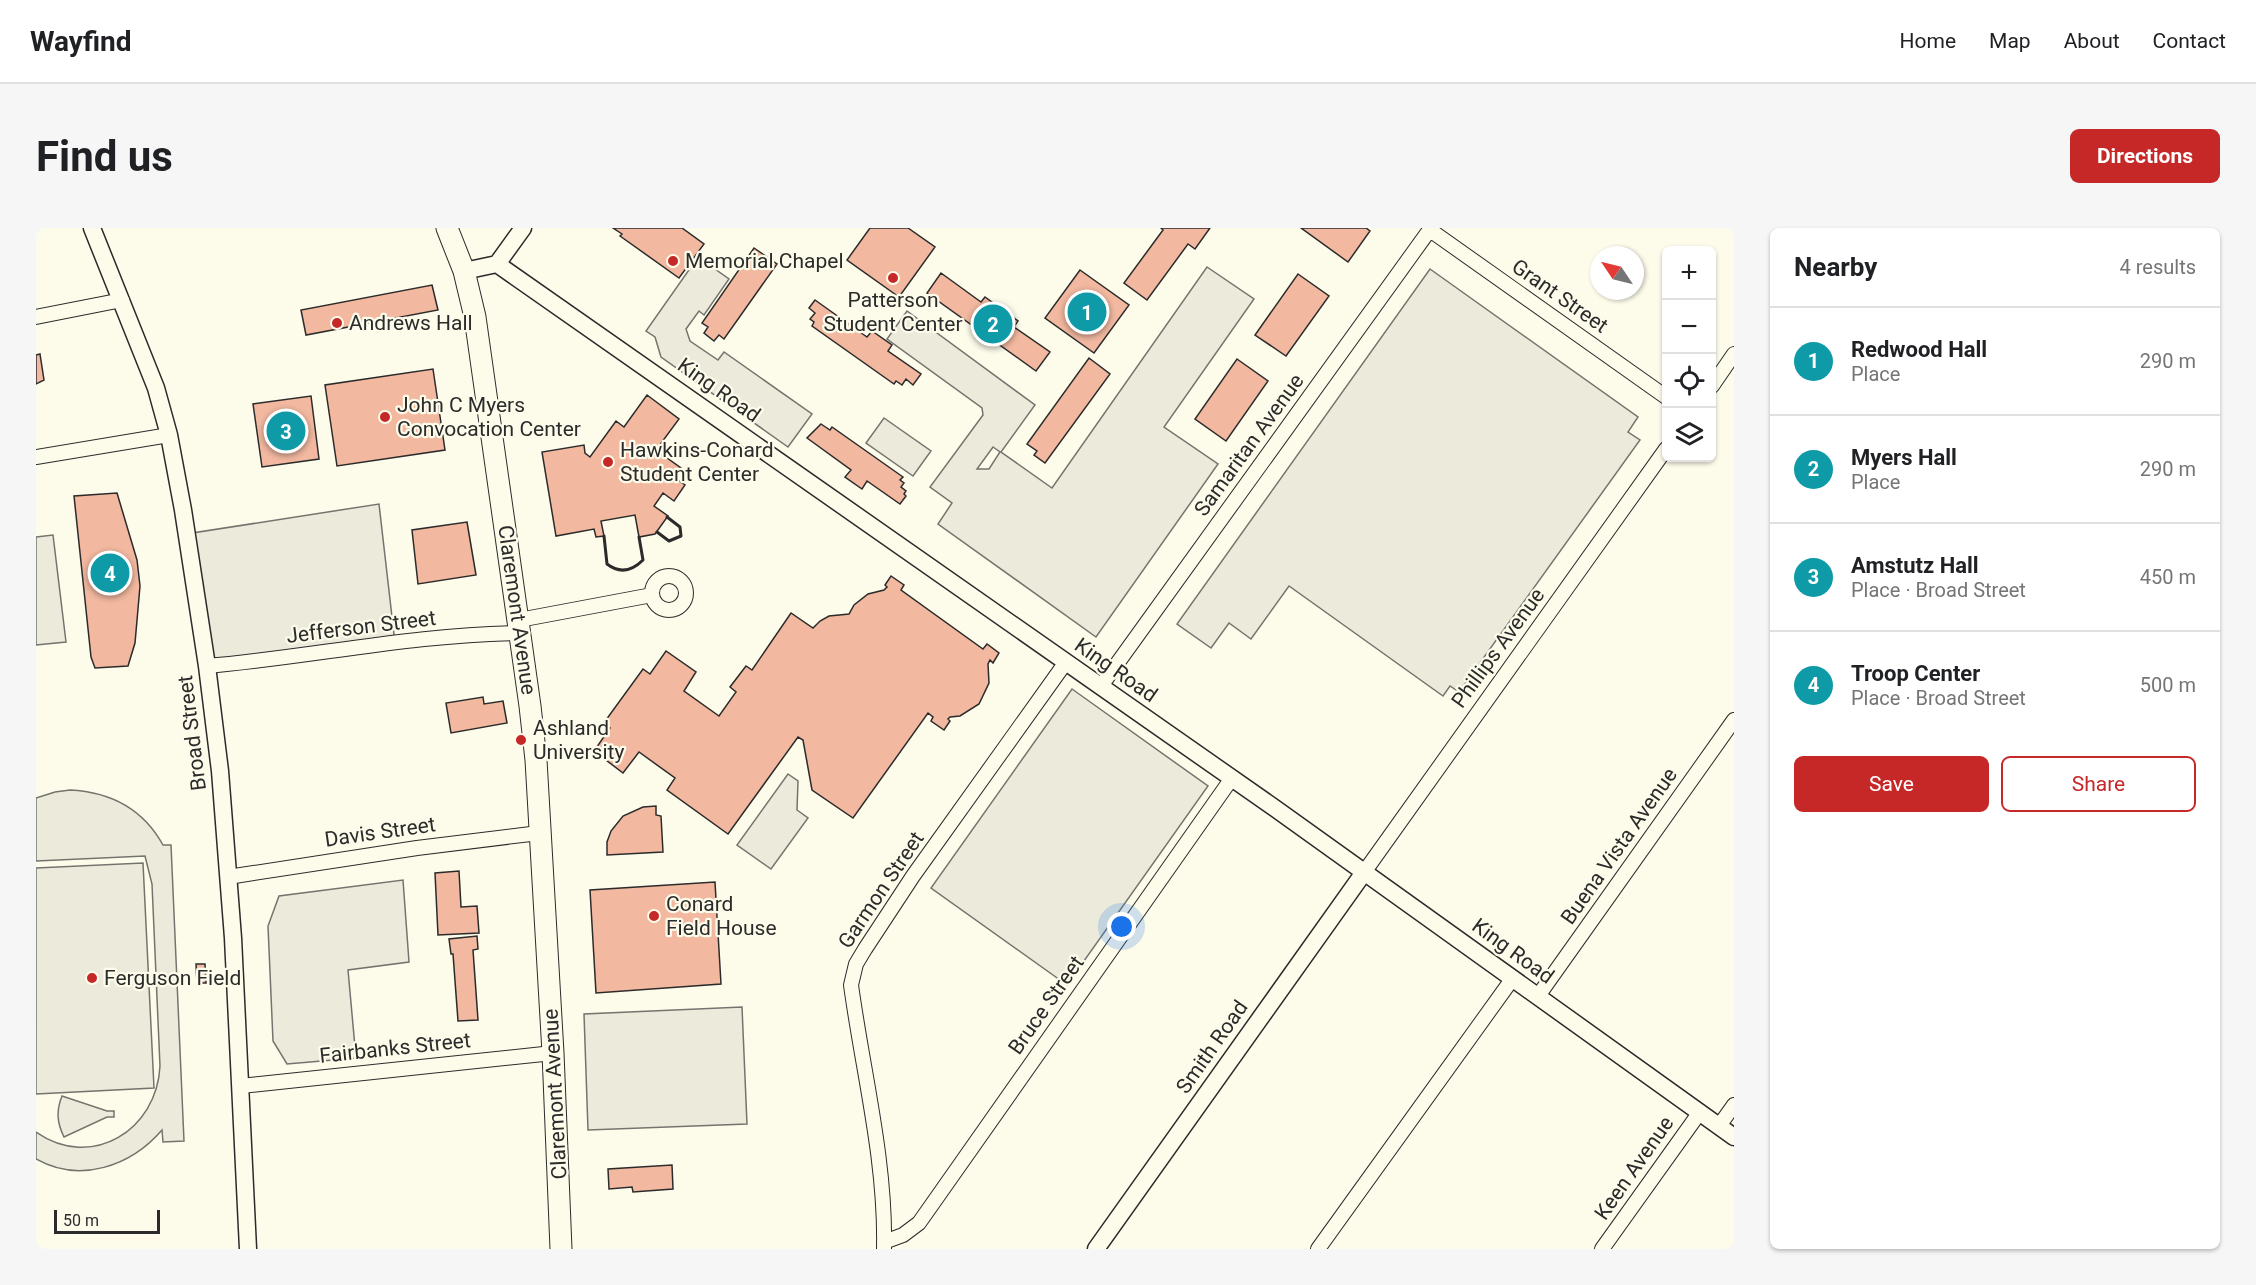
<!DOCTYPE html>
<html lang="en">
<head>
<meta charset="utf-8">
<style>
  body { margin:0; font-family:Roboto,sans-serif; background:#f6f6f6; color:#202124 }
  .controls { position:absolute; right:18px; top:18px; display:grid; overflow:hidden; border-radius:9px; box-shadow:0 2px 4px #0004 }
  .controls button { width:54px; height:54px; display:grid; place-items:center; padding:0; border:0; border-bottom:2px solid #e0e0e0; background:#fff; color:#202124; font:30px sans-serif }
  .compass { position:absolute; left:1554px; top:18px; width:54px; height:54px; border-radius:50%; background:#fff; box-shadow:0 2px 4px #0004; rotate:305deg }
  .scale { position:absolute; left:18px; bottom:15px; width:106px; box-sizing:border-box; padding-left:6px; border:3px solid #2b2b2b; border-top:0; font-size:16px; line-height:21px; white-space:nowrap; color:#2b2b2b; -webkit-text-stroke:4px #fdfbea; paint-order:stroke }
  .you { position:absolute; left:1086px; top:699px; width:21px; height:21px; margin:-15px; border:4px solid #fff; border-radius:50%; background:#1a73e8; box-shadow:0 0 0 9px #1a73e833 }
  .badge { display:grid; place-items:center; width:39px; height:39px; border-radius:50%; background:#c62828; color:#fff; font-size:20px; font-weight:700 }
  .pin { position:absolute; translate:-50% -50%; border:3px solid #fff; box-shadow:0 2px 6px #0006 }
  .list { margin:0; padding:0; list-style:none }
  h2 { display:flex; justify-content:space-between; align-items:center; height:78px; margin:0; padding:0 24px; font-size:26px }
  h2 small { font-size:20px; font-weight:400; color:#757577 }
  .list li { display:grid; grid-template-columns:39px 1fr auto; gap:18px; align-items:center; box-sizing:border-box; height:108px; padding:0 24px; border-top:2px solid #e0e0e0 }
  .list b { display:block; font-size:22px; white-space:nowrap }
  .list p { margin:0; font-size:20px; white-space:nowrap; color:#757577 }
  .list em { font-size:20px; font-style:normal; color:#757577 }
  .actions { display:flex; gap:12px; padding:18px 24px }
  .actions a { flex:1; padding:14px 0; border:2px solid #c62828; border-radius:9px; text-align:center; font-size:21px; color:#c62828 }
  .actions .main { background:#c62828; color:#fff }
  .icon { flex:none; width:33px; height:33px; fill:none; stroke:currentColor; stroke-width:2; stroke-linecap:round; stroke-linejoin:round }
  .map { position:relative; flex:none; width:1698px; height:1021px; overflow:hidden; border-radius:9px }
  header { display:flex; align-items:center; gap:36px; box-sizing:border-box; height:84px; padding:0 30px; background:#fff; border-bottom:2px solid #e0e0e0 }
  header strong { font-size:28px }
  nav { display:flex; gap:33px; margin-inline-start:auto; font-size:21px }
  .intro { display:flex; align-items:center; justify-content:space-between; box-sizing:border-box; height:144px; padding:0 36px }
  h1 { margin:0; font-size:42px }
  .button { padding:15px 27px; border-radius:9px; background:#c62828; color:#fff; font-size:21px; font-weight:700 }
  main { display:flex; gap:36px; padding:0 36px }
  aside { flex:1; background:#fff; border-radius:9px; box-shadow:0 2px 4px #0004 }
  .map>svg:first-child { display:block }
</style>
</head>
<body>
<header>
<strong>Wayfind</strong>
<nav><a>Home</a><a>Map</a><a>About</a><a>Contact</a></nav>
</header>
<div class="intro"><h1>Find us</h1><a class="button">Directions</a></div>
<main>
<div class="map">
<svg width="1698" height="1021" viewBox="0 0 1698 1021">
  <rect width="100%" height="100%" fill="#fdfbea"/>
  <path fill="#ecebdb" stroke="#74746e" stroke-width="1.5" d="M848,190L895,223L877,248L830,215Z
    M17,307L30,414L0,417V309Z
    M1036,461L1172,558L1031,757L895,660Z
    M34,562C74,564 107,581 127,617H135L148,913L127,914L126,902C95,938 44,956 0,931V904C56,943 121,902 124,838L116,656L109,628L0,633V570L19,564Z
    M107,635L118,860L0,866V640Z
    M26,868L71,883H78V889H71L28,909C21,895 20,883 26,868Z"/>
  <path fill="#eceadb" stroke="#74746e" stroke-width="1.5" fill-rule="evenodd" d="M662,29L693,51L668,87L663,83L650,101L654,113L682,132L688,124L776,186L752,219L625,129L619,109L610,103Z
    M1171,39L1218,71L1128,199L1182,236L1060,409L902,296L916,275L894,259L947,187L946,180L851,111L871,83L999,177L965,224L1016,260ZM957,219L964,224L953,241H941Z
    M1394,41L1602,189L1592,204L1604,212L1423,464L1414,458L1407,468L1253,358L1215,411L1193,395L1175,420L1141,396Z
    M343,276L359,415L171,438L150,306Z
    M752,546L762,553L761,582L772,590L735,641L701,617Z
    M367,652L373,734L312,742L320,830L251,836L237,813L232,698L243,668Z
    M706,779L711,896L552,902L548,786Z"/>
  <path fill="#f2b8a0" stroke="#2b2b2b" stroke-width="1.5" d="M577,0H646L668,16L643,50L584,8L586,6Z
    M834,0H872L899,19L863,69L811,32Z
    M1125,0H1174L1159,21L1152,16L1111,72L1088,55L1127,2Z
    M1265,0H1330L1334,3L1312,34Z
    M718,20L741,36L688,111L683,107L678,113L668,105L672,99L666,95Z
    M1044,42L1093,77L1058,125L1009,90Z
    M905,45L945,74L949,69L982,93L978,99L1014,124L1000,143L891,65Z
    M1262,46L1293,68L1250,128L1219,107Z
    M396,57L402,82L270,107L265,82Z
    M779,72L831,109L836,103L856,117L852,123L885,146L877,157L870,151L866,157L860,153L858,156L776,98L778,94L774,91L779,85L773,80Z
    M4,126L8,152L0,156V127Z
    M1053,130L1074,146L1009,235L998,227L1001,223L991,216Z
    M1201,131L1232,153L1190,213L1159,191Z
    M397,141L409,222L301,238L289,157Z
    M611,167L643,191L620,222L645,240L638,249L649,257L638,273L627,265L618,278L632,288L619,306L603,309L599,287L565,293L568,308L560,309L558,301L520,308L506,224L548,217L549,225L554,229L580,193L588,199Z
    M275,168L283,231L226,239L217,176Z
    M785,196L794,202L796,199L867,249L864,252L868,255L865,259L870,263L868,266L870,268L864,276L831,253L826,261L809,249L815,242L771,210Z
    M81,265L101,332L104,358L99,415L92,438L59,440L55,429L38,268Z
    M431,294L440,347L382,356L376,302Z
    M855,348L868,357L865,362L947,421L951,416L963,425L957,435L954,432L952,436L953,455L943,476L924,488L914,489L912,491L914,493L908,502L895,493L897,489L892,485L817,590L776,562L767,512L762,509L692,606L631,562L639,550L603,524L587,545L558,523L574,500L567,496L607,441L614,446L630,423L660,444L648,463L683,488L700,464L694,459L710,438L716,442L755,385L777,400L784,393L793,388L813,386L818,377L832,366L848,362L851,359L849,357Z
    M447,469L448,476L467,473L471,495L415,505L410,475Z
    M620,578V587L625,588L627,624L571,627V614L575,603L587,588L607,579Z
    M423,643L425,679L441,678L443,705L402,707L399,645Z
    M679,654L685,756L560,765L554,662Z
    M441,708L442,721L437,722L442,792L422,793L417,726H415L413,711Z
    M160,736H169L170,755H161Z
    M636,937L637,961L597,964L596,959L573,961L572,941Z"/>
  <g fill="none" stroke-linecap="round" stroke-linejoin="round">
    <g stroke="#2b2b2b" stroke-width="16">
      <path id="minor" d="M1394,2L1630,169
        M0,89L86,72
        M1676,158L1698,126
        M0,229L133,207
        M616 365a17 17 0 1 1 34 0a17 17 0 1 1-34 0Z
        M483,392L616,367
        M171,438C275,429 379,406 485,405
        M1065,458L1395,0
        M1329,643L1630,221
        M192,649L381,620L503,605
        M1502,768L1698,492
        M205,858L517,825
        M1683,898L1698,877
        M848,1014L867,1007L883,995L1196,550
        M848,1021C850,932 827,845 815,757L820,736L829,721L877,648L1030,434
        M1282,1021L1477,750
        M1566,1021L1664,884"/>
    </g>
    <g stroke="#2b2b2b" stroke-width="19">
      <path id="tertiary" d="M56,0L120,160L133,207L147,282L171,438L184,543L197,710L212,1021
        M461,36L487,0
        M428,43L461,36L1240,581L1698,909
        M1060,1021L1329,643"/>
    </g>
    <g stroke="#2b2b2b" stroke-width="23">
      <path id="primary" d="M411,0L428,43L439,89L494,478L500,532L517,825L525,1021"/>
    </g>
    <use href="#minor" stroke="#fdfbea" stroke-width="14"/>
    <use href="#tertiary" stroke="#fdfbea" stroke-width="16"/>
    <use href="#primary" stroke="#fdfbea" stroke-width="21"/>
    <path stroke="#2b2b2b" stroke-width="3" d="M621,304L633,313L645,308L644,299L631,289
      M568,308L571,336C584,346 596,343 607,332L603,309"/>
  </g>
  <g fill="#c62828" stroke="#fdfbea" stroke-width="2">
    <circle cx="637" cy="33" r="6"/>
    <circle cx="857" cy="50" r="6"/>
    <circle cx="301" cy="95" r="6"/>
    <circle cx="349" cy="189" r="6"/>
    <circle cx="572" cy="234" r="6"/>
    <circle cx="485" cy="512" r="6"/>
    <circle cx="618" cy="688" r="6"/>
    <circle cx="56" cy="750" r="6"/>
  </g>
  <g text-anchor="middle" stroke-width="4.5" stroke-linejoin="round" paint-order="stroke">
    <g font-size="21" fill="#2b2b2b" stroke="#fdfbea" text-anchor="start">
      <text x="649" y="40">Memorial Chapel</text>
      <text x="857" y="79" text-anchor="middle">Patterson<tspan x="857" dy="24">Student Center</tspan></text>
      <text x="313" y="102">Andrews Hall</text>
      <text x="361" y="184">John C Myers<tspan x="361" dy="24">Convocation Center</tspan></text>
      <text x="584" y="229">Hawkins-Conard<tspan x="584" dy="24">Student Center</tspan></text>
      <text x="497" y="507">Ashland<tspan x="497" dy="24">University</tspan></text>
      <text x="630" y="683">Conard<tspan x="630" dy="24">Field House</tspan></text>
      <text x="68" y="757">Ferguson Field</text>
    </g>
    <g font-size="21" fill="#2b2b2b" stroke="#fdfbea">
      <text transform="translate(1524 68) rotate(35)" y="7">Grant Street</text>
      <text transform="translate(683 162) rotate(35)" y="7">King Road</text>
      <text transform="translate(1213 217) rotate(-54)" y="7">Samaritan Avenue</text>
      <text transform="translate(481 382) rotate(82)" y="7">Claremont Avenue</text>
      <text transform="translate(325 399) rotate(-7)" y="7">Jefferson Street</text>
      <text transform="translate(1462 420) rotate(-54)" y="7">Phillips Avenue</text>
      <text transform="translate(1080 442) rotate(35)" y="7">King Road</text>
      <text transform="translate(156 505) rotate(-97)" y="7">Broad Street</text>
      <text transform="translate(344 604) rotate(-8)" y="7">Davis Street</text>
      <text transform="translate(1583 618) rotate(-55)" y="7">Buena Vista Avenue</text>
      <text transform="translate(845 662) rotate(-56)" y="7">Garmon Street</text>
      <text transform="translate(1477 723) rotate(36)" y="7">King Road</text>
      <text transform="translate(1010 777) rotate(-55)" y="7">Bruce Street</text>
      <text transform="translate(1176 819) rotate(-55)" y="7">Smith Road</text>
      <text transform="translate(359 820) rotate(-6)" y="7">Fairbanks Street</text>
      <text transform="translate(519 866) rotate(-93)" y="7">Claremont Avenue</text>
      <text transform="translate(1598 940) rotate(-55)" y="7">Keen Avenue</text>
    </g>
  </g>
</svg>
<div class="controls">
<button>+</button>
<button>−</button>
<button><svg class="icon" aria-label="locate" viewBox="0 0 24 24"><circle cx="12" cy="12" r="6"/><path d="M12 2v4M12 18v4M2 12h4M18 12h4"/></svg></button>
<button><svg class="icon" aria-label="layers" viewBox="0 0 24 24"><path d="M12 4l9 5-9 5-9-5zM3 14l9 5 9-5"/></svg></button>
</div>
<svg class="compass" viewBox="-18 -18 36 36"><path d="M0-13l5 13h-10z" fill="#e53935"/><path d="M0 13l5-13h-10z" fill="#757577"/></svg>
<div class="scale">50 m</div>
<div class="you"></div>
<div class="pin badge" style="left:1051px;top:84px;background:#0f9aa8">1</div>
<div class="pin badge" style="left:957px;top:96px;background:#0f9aa8">2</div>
<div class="pin badge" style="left:250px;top:203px;background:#0f9aa8">3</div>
<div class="pin badge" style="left:74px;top:345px;background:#0f9aa8">4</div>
</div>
<aside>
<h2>Nearby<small>4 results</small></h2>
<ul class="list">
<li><span class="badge" style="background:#0f9aa8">1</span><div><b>Redwood Hall</b><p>Place</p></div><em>290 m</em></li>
<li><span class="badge" style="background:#0f9aa8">2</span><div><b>Myers Hall</b><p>Place</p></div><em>290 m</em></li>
<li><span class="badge" style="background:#0f9aa8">3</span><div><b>Amstutz Hall</b><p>Place · Broad Street</p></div><em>450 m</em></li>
<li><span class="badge" style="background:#0f9aa8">4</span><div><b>Troop Center</b><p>Place · Broad Street</p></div><em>500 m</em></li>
</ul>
<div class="actions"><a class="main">Save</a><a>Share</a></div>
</aside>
</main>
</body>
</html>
